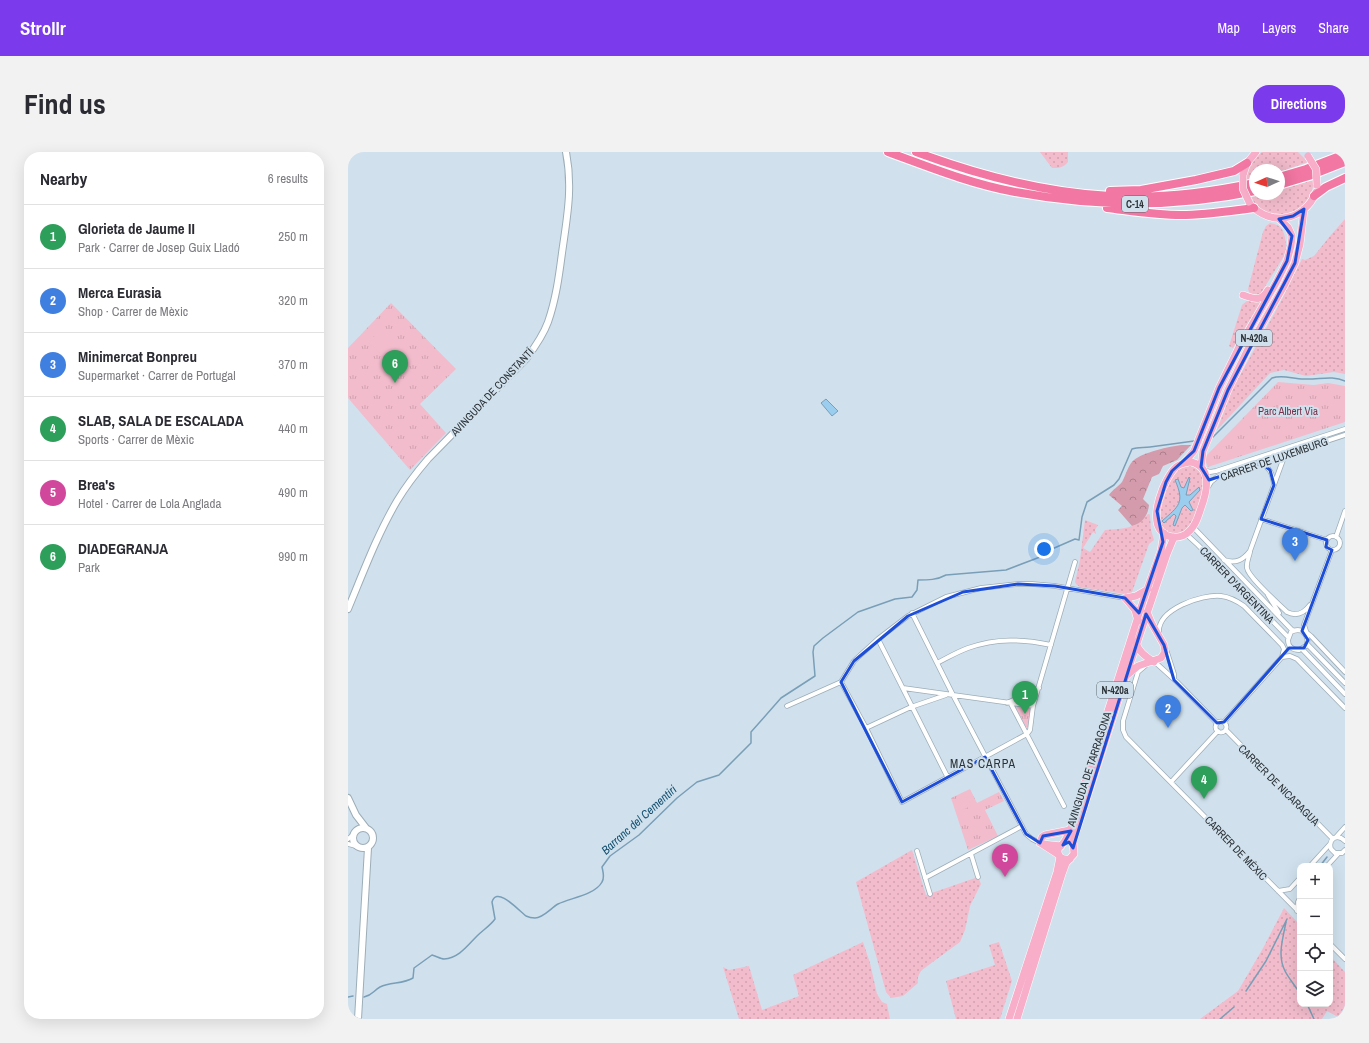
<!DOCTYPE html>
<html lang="en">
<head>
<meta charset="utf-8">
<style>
  body { margin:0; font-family:"Archivo Narrow",sans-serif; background:#f2f2f3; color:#2b2b33 }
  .controls { position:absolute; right:12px; bottom:12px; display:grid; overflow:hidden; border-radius:8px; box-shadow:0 4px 16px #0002 }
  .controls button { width:36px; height:36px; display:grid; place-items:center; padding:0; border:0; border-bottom:1px solid #e1e1e2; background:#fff; color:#2b2b33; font:20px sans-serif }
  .compass { position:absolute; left:901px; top:12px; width:36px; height:36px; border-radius:50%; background:#fff; box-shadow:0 4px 16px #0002; rotate:267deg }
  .you { position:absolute; left:696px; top:397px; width:14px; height:14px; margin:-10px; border:3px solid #fff; border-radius:50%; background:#1a73e8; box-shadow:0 0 0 6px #1a73e833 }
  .badge { display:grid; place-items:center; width:26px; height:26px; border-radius:50%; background:#7c3aed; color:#fff; font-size:13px; font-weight:700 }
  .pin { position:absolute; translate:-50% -33px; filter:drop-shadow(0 1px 2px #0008) }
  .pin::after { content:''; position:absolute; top:21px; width:14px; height:12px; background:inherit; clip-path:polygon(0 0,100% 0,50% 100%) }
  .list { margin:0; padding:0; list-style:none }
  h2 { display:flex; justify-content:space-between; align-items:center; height:52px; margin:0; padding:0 16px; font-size:17px }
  h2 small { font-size:13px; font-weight:400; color:#7c7c81 }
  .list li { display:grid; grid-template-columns:26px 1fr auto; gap:12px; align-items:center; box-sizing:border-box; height:64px; padding:0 16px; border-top:1px solid #e1e1e2 }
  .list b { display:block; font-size:15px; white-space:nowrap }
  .list p { margin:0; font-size:13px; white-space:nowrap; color:#7c7c81 }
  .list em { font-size:13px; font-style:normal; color:#7c7c81 }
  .icon { flex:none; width:22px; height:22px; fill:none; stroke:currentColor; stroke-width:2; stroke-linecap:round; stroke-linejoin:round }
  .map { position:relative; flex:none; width:997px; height:867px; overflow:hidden; border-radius:16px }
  header { display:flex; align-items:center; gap:24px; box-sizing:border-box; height:56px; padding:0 20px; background:#7c3aed; color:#fff }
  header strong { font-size:19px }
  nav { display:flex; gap:22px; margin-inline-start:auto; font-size:14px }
  .intro { display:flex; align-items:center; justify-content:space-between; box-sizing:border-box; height:96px; padding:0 24px }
  h1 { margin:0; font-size:28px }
  .button { padding:10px 18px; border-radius:16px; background:#7c3aed; color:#fff; font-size:14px; font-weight:700 }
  main { display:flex; gap:24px; padding:0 24px }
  aside { flex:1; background:#fff; border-radius:16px; box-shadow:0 4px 16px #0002 }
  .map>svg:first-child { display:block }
</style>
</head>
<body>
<header>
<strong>Strollr</strong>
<nav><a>Map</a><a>Layers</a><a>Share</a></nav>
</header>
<div class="intro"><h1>Find us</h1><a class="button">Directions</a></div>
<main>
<aside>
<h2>Nearby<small>6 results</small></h2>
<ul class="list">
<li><span class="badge" style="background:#2e9e5b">1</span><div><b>Glorieta de Jaume II</b><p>Park · Carrer de Josep Guix Lladó</p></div><em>250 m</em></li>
<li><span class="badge" style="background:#3f7fe0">2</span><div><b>Merca Eurasia</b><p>Shop · Carrer de Mèxic</p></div><em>320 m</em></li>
<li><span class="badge" style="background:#3f7fe0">3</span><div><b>Minimercat Bonpreu</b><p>Supermarket · Carrer de Portugal</p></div><em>370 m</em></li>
<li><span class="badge" style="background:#2e9e5b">4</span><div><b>SLAB, SALA DE ESCALADA</b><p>Sports · Carrer de Mèxic</p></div><em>440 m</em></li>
<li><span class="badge" style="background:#d1479c">5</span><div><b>Brea's</b><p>Hotel · Carrer de Lola Anglada</p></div><em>490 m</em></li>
<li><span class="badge" style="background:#2e9e5b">6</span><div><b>DIADEGRANJA</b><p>Park</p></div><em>990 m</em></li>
</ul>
</aside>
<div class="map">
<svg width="997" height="867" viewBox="0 0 997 867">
  <defs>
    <pattern id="grass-dots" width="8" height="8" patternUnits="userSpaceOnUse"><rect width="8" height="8" fill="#f2bccc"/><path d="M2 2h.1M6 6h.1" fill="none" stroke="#d0a2b0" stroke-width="1.8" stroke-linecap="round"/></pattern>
    <pattern id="forest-crowns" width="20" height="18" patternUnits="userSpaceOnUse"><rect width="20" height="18" fill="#d39bab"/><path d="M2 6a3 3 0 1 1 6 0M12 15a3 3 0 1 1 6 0" fill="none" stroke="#ab7f8c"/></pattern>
    <pattern id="park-tufts" width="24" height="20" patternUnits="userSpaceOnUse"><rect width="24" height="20" fill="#f2bccc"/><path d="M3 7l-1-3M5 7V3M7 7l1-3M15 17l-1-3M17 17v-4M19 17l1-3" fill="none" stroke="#d0a2b0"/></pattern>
  </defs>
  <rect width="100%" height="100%" fill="#d0e1ed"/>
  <path fill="url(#grass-dots)" d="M692,0H720V10C715,16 711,16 704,16Z
    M914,0H950L960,10L931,20V18H907V26L899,28C898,16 904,7 914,0Z
    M966,28C965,35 964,42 960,48C950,65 921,68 908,53C906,51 905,48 903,45L917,42H931V38Z
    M997,67V222L986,220L958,224L936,218L922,221L869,278L885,236L931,153L954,107L957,108L966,104L982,84Z
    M922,71C935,73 937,81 938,93H939L936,104L913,141L909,143L902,142L900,137L915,80L918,74Z
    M900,148L913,149L885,196L881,194L894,153Z
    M841,313C846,314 850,315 853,321C861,332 848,373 836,380C831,383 826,382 821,381C800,374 819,328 830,318C832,315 837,314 841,313Z
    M800,362L802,363L803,378L806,388L801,392L783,443L732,435L728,432L727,430L732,408L737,368L750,373L747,378L748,381V382L745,380L735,396L742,400L757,378C776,376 787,378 800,362Z
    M564,698L578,743L630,725L633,732L622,754L617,778L612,790L574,818C571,822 569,825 570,831L555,844L543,846L538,840L508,730Z
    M936,756L952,773V852H982V804L997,820V854L990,865L979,859L974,867H852L890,839L914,798Z
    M515,790L522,811L529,842L534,850L539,852L542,867H391L375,815L381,818L401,814L414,858L451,844L445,823Z
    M651,790L664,829L652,867H608L598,829L647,813L641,793Z"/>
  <path fill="url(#forest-crowns)" d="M834,293H843L829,308L815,314L811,322L804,325L795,347L801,353C800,363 795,371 784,374L770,358L774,354L761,343C765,337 770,335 774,330C778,323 780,313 786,308C794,301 822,294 834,293Z"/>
  <path fill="url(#park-tufts)" d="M43,151L108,217L72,252L98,281L62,318L0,246V196Z
    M930,230L966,233L980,231L997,234V270L860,315L856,306Z
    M669,555L681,556L683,558L680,575H678L668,556Z
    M622,637L629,651L651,640L656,649L637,658L650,684L620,698L603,646Z"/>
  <path fill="#f2bccc" d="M31,180L50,199L40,209L20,190Z
    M617,644L623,654L610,660L605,650Z"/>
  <path fill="#9acdee" stroke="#799eb7" d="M478,247L490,259L484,264L473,251Z
    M841,325L842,326L838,343H842L851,335L852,338L841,350L845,358L843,359L837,353L834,356L827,374L825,373L828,364L826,362L816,371L814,369C831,354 837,351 827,328L830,327L833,335L836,336Z"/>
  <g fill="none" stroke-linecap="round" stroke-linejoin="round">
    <path stroke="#799eb7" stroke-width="1.5" d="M865,285L924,226C935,222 944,227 956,227C970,228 984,223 997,229
      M972,714L979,705
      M950,739L952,737
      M938,770C935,786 929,804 937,819C940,825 945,831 949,837
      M898,839L918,809L939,767
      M0,845L5,844
      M16,845C25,843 25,839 32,835C43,830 55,832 65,826L66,816L84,803C88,804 93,807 96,807C111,806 120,793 129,784C135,778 142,774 147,767L144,750C149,733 172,760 178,764C180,765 184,766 187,766C195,766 203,756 210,752C222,746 247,743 254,730C257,725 255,720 254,715L262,704L291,683L329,646L349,630L371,623L403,591V580L433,546L467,524L465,500L466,494L475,486L510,460L547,447L564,445L569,438L570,428C580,428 589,428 598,423L658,418L692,405L704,397L727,387L731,388L734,365L739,350L766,333L771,327L784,297C790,295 796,296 802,295C817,293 831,291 846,289
      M959,852L966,867
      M872,867L886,855"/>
    <g stroke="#9dadb8" stroke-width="5.5">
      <path id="minor" d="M913,311C922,316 924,321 926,332
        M856,318L862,320L868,319L997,277
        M860,335L863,330L869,325L997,283
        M913,367L979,388
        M845,375L945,479
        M838,382L850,393L940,485
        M978 391a7 7 0 1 1 14 0a7 7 0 1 1-14 0Z
        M988,385L997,359
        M902,400C901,405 898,411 899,416C900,425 931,452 939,460C949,465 956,461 962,453
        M876,408C888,412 895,408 902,399L935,308L940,302
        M920,443L931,461
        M564,461L605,543L678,682L684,687L694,692
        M955,480C959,484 961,489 958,494L951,498C944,498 940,494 940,488L943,480C950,476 957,479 963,484L997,520
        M811,481C809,457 854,442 873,444C882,445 889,449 896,454L934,493L936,497L934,505L942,504L949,507L997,556
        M959,482L956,473L984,398
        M530,487L599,624
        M959,492L997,531
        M818,497L826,522V527
        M954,497L997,542
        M589,511C599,506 609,500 620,496C649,486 674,487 703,493
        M808,511L829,530L869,571
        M797,514L790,520L775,569V578L778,585L952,761
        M493,530L518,576L554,650L679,582
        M555,536L685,554
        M659,551L691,536
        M663,552L716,654
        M439,554L493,530L506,509L530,487L560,464L598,445L633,436L670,432H684L707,434L777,446
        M867.5 575a5.5 5.5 0 1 1 11 0a5.5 5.5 0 1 1-11 0Z
        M876,570L934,505
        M518,576L563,555L598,543
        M878,578L985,687
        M679,582L682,578L685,554L727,410
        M823,630L870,579
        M988,685L997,675
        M0,687L5,683
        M997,689C989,681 980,687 983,697L987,701H994L997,698
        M0,692L8,694
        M569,699L582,742
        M623,702L630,725
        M962,714L982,692
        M979,714L990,702
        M577,726L674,674
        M930,739L942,737L952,726
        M949,759L950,750L952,746
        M982,792L997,807"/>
    </g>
    <g stroke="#9dadb8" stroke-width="8">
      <path id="secondary" d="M0,457C15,421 29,383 49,349C58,334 68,321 80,307L178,207C187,195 195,184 200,170C208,147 211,124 214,101C219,65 225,36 218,0
        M0,646L8,663L18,676
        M5 686a10 10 0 1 1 20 0a10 10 0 1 1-20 0Z
        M10,867L20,696"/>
    </g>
    <g stroke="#fff" stroke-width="8">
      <path id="primary" d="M895,23L899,11L908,0
        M902,52C922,75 957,69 968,40
        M895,143C907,147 913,150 920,138
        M843,310C865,315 859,340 853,356C850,365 847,376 838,382C831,387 819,386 813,379C801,365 816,326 828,315C833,311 837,311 843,310Z
        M836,311L846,299L871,236L891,195L928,131L939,109L943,94L944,84L940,75L931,67
        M853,315L855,299L880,238L900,197L936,134L947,111L952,92L956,57
        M777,446L787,458L790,469
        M777,446L788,444L800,437
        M788,490C790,500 799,505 806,510
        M778,524L790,514L813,506L817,500L816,493L804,472L799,460
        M692,691L694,685L697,683L722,678
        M694,692L711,703
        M694,692L713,694
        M722,707C716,708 709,706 710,698C711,695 714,693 716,690C719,686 720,682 722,678L795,449L813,399L816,381
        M661,867L709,720L712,705
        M669,867L714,722L718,711L726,702L725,689L778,524L819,402L826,385"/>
    </g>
    <g stroke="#fff" stroke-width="10">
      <path id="motorway" d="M540,0C581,15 623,32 667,40C748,55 826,56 907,39
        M568,0C630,23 696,41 762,44C811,47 860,41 907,31
        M931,25L958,17L997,2
        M931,33L961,24L997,10
        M762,39L793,38L848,28L886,19L899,11
        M966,44L978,35L997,26
        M759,56C784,59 808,63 833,63C857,63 882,59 906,56"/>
    </g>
    <use href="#minor" stroke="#fff" stroke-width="4"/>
    <use href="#secondary" stroke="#fff" stroke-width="6"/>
    <use href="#primary" stroke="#f8adc8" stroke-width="7"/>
    <use href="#motorway" stroke="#f377a3" stroke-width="8"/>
    <g stroke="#fff" stroke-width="8" stroke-linecap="butt">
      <path id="primary-bridge" d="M960,4L968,17L969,33
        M895,23V37L901,50"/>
    </g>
    <use href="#primary-bridge" stroke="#f8adc8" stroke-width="7"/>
  </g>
  <path fill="none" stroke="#1d4ed8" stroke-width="3" stroke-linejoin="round" d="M956,57L947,111L880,238L855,299L853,315L861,328L913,311L922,318L926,333L913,367L979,388L978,395L984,398L954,479L960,488L956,496H941L876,570L869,571L826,528L816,493L798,462L725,696L721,690L715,693L723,679L695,684L692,691L678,682L637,605L554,650L493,530L506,509L560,464L615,440L670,432L707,434L777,446L791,461L815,390L809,359L818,330L824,319L846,299L871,236L939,109L944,84L931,67L945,64Z"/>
  <g text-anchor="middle" stroke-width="4" stroke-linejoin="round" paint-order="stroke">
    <g fill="#d0e1ed" stroke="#5d666e" stroke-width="1">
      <rect x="774" y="44" width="26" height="16" rx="3"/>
      <rect x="888" y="178" width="36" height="16" rx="3"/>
      <rect x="749" y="530" width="36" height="16" rx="3"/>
    </g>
    <g font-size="10" font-weight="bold" fill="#2c3237">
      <text x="787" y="56">C-14</text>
      <text x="906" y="190">N-420a</text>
      <text x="767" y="542">N-420a</text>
    </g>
    <g font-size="11" fill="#2c3237" stroke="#d0e1ed">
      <text transform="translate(144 240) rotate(-47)" y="4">AVINGUDA DE CONSTANTÍ</text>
      <text transform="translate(926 307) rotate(-19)" y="4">CARRER DE LUXEMBURG</text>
      <text transform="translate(889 433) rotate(46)" y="4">CARRER D'ARGENTINA</text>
      <text transform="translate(741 617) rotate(-72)" y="4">AVINGUDA DE TARRAGONA</text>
      <text transform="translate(931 633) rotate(45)" y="4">CARRER DE NICARAGUA</text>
      <text transform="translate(888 696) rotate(46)" y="4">CARRER DE MÈXIC</text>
    </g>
    <g font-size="11" fill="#77324b" stroke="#d0e1ed">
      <text x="940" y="263">Parc Albert Via</text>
    </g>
    <g font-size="12" letter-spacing="1" fill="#2c3237" stroke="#d0e1ed">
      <text x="635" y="616">MAS CARPA</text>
    </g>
    <g font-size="12" font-style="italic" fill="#145171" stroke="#d0e1ed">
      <text transform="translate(291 668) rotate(-42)" y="4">Barranc del Cementiri</text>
    </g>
  </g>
</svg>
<div class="controls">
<button>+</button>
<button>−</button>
<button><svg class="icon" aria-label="locate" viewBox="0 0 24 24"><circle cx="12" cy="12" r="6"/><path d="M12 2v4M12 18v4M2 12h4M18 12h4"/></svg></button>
<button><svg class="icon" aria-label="layers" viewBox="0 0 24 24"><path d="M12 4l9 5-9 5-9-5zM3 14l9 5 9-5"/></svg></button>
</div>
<svg class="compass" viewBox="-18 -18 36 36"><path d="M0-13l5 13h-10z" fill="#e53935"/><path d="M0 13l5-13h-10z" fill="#7c7c81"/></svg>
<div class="you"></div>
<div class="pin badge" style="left:677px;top:562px;background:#2e9e5b">1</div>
<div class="pin badge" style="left:820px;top:576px;background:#3f7fe0">2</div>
<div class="pin badge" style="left:947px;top:409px;background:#3f7fe0">3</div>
<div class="pin badge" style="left:856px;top:647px;background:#2e9e5b">4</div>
<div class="pin badge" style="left:657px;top:725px;background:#d1479c">5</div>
<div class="pin badge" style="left:47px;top:231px;background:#2e9e5b">6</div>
</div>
</main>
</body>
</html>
